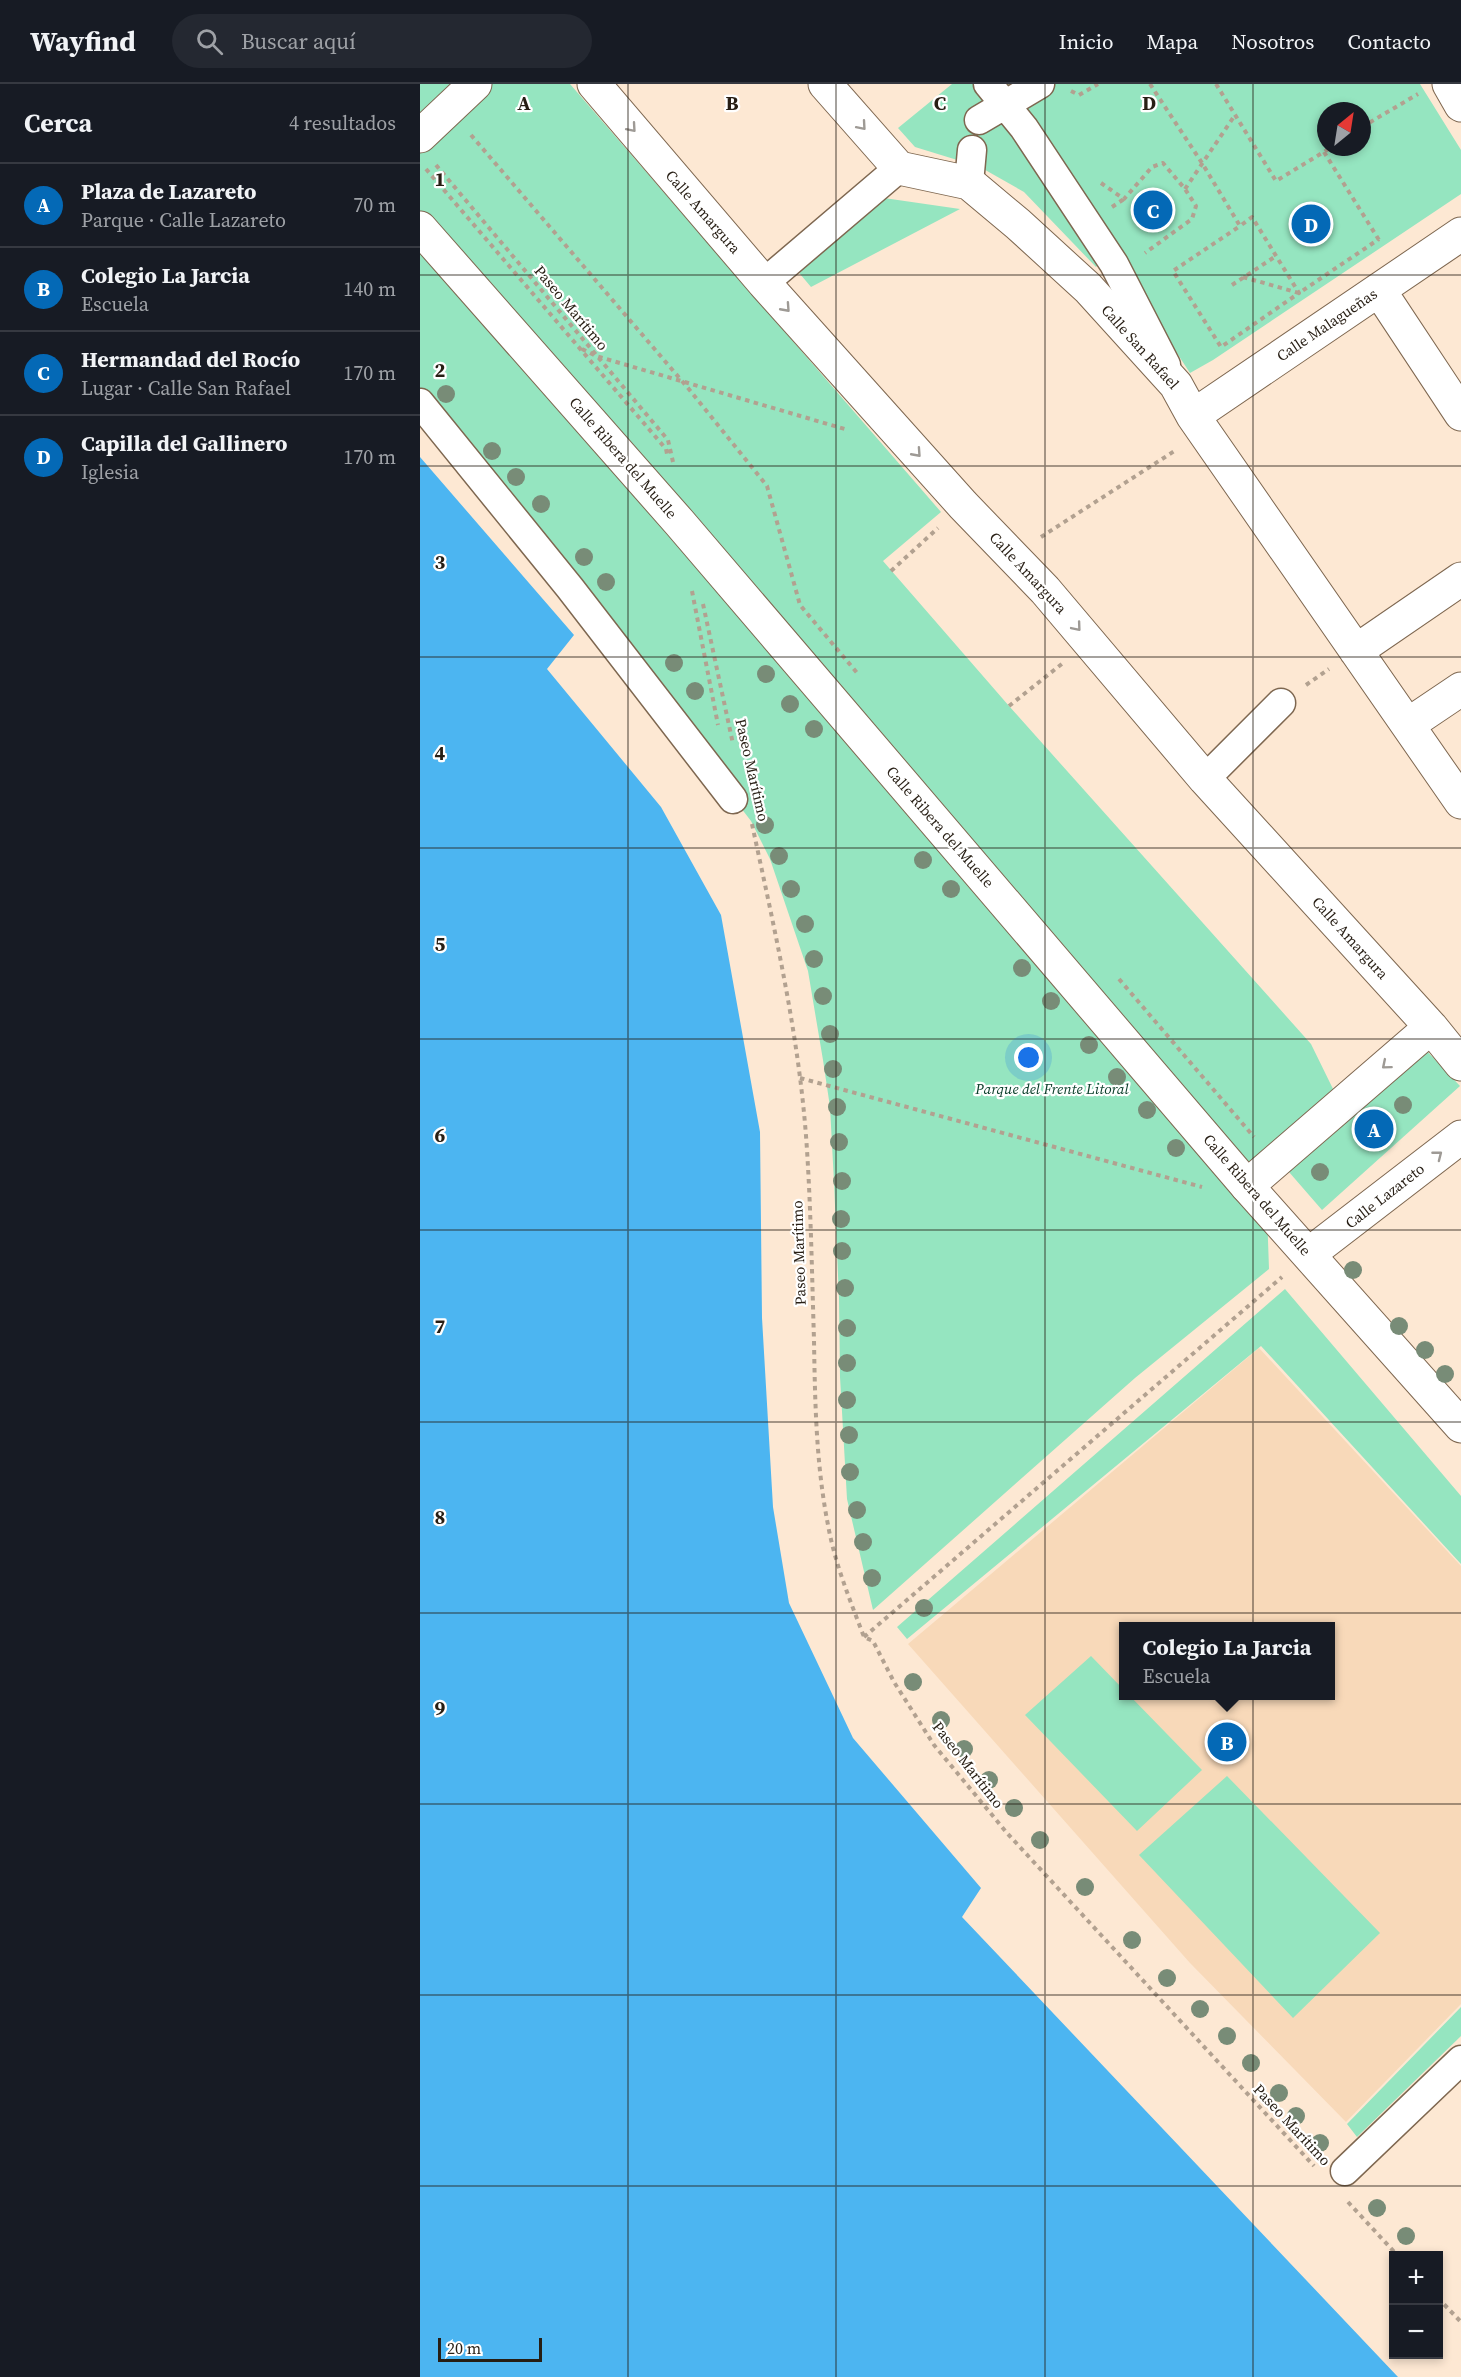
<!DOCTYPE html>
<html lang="es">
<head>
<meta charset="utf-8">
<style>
  body { margin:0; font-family:"Source Serif 4",serif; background:#242831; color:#f1f3f6 }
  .controls { position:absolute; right:18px; bottom:18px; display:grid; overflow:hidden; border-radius:0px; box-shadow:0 3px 9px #0003 }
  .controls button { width:54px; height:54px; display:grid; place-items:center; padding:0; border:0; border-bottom:2px solid #363941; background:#171b24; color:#f1f3f6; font:30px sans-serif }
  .compass { position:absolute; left:897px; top:18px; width:54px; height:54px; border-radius:50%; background:#171b24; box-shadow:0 3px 9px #0003; rotate:30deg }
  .scale { position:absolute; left:18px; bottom:15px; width:104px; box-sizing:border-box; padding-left:6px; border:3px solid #271e14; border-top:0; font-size:16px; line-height:21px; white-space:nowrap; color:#271e14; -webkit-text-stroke:4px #fff; paint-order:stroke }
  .you { position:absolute; left:609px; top:974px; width:21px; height:21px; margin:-15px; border:4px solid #fff; border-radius:50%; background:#1a73e8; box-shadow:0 0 0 9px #1a73e833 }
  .badge { display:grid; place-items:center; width:39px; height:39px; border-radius:50%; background:#0469b6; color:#fff; font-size:20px; font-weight:700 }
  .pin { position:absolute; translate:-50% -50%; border:3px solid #fff; box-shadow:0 2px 6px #0006 }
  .popup { position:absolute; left:699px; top:1538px; width:216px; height:78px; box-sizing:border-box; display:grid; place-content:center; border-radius:0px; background:#171b24; filter:drop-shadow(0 2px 4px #0005); font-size:20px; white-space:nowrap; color:#9ea1a6 }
  .popup b { font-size:22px; color:#f1f3f6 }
  .popup::after { content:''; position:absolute; left:50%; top:100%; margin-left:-12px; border:12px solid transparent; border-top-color:#171b24 }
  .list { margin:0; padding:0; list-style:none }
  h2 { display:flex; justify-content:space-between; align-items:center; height:78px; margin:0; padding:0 24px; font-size:26px }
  h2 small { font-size:20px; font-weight:400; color:#9ea1a6 }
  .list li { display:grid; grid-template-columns:39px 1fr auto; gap:18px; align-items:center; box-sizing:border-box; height:84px; padding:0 24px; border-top:2px solid #363941 }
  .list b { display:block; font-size:22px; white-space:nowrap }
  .list p { margin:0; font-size:20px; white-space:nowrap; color:#9ea1a6 }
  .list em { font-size:20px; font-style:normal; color:#9ea1a6 }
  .icon { flex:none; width:33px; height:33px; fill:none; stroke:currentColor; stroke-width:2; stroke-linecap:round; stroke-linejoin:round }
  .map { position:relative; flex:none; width:1041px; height:2293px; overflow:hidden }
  header { display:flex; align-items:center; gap:36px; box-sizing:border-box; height:84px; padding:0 30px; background:#171b24; border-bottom:2px solid #363941 }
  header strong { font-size:28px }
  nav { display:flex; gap:33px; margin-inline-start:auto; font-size:21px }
  .search { width:420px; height:54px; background:#242831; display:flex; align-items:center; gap:15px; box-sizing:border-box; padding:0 21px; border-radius:33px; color:#9ea1a6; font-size:22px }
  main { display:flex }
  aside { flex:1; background:#171b24 }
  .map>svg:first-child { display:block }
</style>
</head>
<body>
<header>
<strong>Wayfind</strong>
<div class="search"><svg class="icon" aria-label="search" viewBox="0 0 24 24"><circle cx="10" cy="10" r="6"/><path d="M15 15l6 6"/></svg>Buscar aquí</div>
<nav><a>Inicio</a><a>Mapa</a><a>Nosotros</a><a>Contacto</a></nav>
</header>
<main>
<aside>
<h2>Cerca<small>4 resultados</small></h2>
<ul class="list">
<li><span class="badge">A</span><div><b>Plaza de Lazareto</b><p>Parque · Calle Lazareto</p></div><em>70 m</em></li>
<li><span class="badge">B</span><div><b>Colegio La Jarcia</b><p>Escuela</p></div><em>140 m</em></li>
<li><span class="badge">C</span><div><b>Hermandad del Rocío</b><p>Lugar · Calle San Rafael</p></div><em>170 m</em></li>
<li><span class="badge">D</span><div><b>Capilla del Gallinero</b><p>Iglesia</p></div><em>170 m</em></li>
</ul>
</aside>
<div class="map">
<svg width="1041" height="2293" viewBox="0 0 1041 2293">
  <rect width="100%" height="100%" fill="#fde8d3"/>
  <path fill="#f8d9b9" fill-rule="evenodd" d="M839,1264L1041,1482V1920L926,2038L770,1879L488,1560ZM704,1542H910V1612H704Z"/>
  <path fill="#95e5c0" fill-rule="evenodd" d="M0,0H150L521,428L463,477L589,622L891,960L914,1007L845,1071L849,1185L715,1294L453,1526L427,1415L420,1293L419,1214L414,1098L410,1023L403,976L388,887L350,775L331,737L0,307Z
    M532,0H562L685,172L676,183L604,108L560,83L495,63L478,44Z
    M581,0H1000L1041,66V110L793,276L770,289ZM906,27H942V63H906Z
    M457,113L540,125L391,203L375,184Z
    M1005,965L1040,1002L902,1126L869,1088Z
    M865,1205L1041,1412V1480L841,1262L487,1555L477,1543Z
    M671,1572L703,1605L704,1612H710L782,1686L717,1747L605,1631Z
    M807,1692L960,1849L873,1934L719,1771Z
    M1041,1923V1952L937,2053L927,2040Z"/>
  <path fill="#4cb5f1" d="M0,373L154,551L127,585L241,723L301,831L340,1048L342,1234L353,1423L369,1519L433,1654L561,1804L542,1833L978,2293H0Z"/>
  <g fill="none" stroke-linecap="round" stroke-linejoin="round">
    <g stroke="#7e6750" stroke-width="31">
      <path id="pedestrian" d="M568,0L604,44L694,180L746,281
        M559,36L620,0
        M549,99L552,66
        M344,199L479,84
        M0,319L150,504L313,715
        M785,695L861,619
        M925,2087L1041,1976"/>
    </g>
    <g stroke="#7e6750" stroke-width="35">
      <path id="minor" d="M174,0L344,199L543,421L625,506L785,695L1011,943L1041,980
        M405,0L479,84L549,99L598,140L668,204L756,301L773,332L1041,718
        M0,52L55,0
        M959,206L1041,330
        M773,332L1041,150
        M936,567L1041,495
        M989,640L1041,605
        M827,1102L1011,943
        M889,1170L1041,1053"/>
    </g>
    <g stroke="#7e6750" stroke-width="35">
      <path id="tertiary" d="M1029,0L1041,21
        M0,144L259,438L827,1102L1041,1342"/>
    </g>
    <path stroke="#b2a190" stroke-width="4" stroke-dasharray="4.5 4.5" stroke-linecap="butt" d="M730,0L782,79L820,142L753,187L801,263L879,209L832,133L820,142
      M796,0L856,97L912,63
      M651,7L659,11L678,0
      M942,43L998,10
      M51,51L268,304L347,402L380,521L438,590
      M904,68L959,156
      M16,81L248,356L253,378
      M6,85L246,365L247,370
      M681,99L704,115L732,83L743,79L765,105L776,122L772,135L725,169
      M765,105L815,31
      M692,123L704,115
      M823,193L879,209L959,155
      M812,201L856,172
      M162,265L176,272L428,346
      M621,453L756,366
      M471,487L518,444
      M272,507L298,641
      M283,520L313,660
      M886,601L909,585
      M589,622L643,579
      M332,740C355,848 380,955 387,1066C391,1129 392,1193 394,1256C395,1318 396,1380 408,1441C415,1480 430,1516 444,1553L453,1557L474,1598L514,1661L587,1749L894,2082
      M699,895L834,1053
      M380,994L782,1103
      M444,1553L862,1193
      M928,2118L978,2172
      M1018,2214L1041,2238"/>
    <use href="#pedestrian" stroke="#fff" stroke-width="28"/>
    <use href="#minor" stroke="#fff" stroke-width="33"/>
    <use href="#tertiary" stroke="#fff" stroke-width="33"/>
  </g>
  <g fill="#788c77">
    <circle cx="26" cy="310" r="9"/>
    <circle cx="72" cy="367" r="9"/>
    <circle cx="96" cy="393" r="9"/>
    <circle cx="121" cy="420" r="9"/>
    <circle cx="164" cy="473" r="9"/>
    <circle cx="186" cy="498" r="9"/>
    <circle cx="254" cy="579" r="9"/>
    <circle cx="346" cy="590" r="9"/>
    <circle cx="275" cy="607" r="9"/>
    <circle cx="370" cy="620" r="9"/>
    <circle cx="394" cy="645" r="9"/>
    <circle cx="345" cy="741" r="9"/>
    <circle cx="359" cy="772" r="9"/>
    <circle cx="503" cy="776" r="9"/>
    <circle cx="371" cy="805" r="9"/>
    <circle cx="531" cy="805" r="9"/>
    <circle cx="385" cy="840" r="9"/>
    <circle cx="394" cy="875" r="9"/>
    <circle cx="602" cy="884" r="9"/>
    <circle cx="403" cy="912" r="9"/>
    <circle cx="631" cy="917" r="9"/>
    <circle cx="410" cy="950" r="9"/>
    <circle cx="669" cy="961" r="9"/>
    <circle cx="413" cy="985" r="9"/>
    <circle cx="697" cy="993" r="9"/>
    <circle cx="983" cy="1021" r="9"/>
    <circle cx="417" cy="1023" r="9"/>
    <circle cx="727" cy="1026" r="9"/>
    <circle cx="419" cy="1058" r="9"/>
    <circle cx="756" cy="1064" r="9"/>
    <circle cx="900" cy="1088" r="9"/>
    <circle cx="422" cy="1097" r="9"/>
    <circle cx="421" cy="1135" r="9"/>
    <circle cx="422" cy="1167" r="9"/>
    <circle cx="933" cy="1186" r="9"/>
    <circle cx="425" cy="1204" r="9"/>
    <circle cx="979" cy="1242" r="9"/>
    <circle cx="427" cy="1244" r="9"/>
    <circle cx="1005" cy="1266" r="9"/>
    <circle cx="427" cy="1279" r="9"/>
    <circle cx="1025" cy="1290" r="9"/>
    <circle cx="427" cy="1316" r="9"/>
    <circle cx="429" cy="1351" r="9"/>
    <circle cx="430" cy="1388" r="9"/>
    <circle cx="437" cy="1426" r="9"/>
    <circle cx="443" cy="1458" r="9"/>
    <circle cx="452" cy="1494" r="9"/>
    <circle cx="504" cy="1524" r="9"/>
    <circle cx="493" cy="1598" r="9"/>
    <circle cx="521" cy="1636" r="9"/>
    <circle cx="544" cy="1665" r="9"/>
    <circle cx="569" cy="1696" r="9"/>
    <circle cx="594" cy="1724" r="9"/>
    <circle cx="620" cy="1756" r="9"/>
    <circle cx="665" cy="1803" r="9"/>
    <circle cx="712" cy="1856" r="9"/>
    <circle cx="747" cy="1894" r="9"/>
    <circle cx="780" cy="1925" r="9"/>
    <circle cx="807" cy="1952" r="9"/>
    <circle cx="831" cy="1979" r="9"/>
    <circle cx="859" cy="2009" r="9"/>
    <circle cx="876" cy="2032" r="9"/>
    <circle cx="900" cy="2059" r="9"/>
    <circle cx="957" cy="2124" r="9"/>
    <circle cx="986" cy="2152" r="9"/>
  </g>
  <defs><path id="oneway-chevron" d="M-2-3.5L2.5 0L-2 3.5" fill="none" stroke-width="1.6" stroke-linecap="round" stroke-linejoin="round" transform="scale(1.5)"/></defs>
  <g stroke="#9e9a95">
    <use href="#oneway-chevron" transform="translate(442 42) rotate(49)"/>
    <use href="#oneway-chevron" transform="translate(212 44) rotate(49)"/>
    <use href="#oneway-chevron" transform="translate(366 224) rotate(48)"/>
    <use href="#oneway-chevron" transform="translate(497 369) rotate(48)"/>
    <use href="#oneway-chevron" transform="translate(657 543) rotate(50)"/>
    <use href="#oneway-chevron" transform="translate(966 981) rotate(140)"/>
    <use href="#oneway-chevron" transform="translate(1018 1071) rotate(-38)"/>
  </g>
  <path fill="none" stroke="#271e14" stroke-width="1.5" stroke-opacity="0.55" d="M208,0V2293M416,0V2293M625,0V2293M833,0V2293M0,191H1041M0,382H1041M0,573H1041M0,764H1041M0,955H1041M0,1146H1041M0,1338H1041M0,1529H1041M0,1720H1041M0,1911H1041M0,2102H1041"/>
  <g text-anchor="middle" stroke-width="4.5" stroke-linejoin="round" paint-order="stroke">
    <g font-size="15" fill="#271e14" stroke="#fff">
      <text transform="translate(283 128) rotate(49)" y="5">Calle Amargura</text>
      <text transform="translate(151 224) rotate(50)" y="5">Paseo Marítimo</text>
      <text transform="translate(907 241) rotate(-34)" y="5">Calle Malagueñas</text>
      <text transform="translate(720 263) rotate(48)" y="5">Calle San Rafael</text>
      <text transform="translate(203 374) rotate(49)" y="5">Calle Ribera del Muelle</text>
      <text transform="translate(608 489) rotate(47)" y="5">Calle Amargura</text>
      <text transform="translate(332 686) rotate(77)" y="5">Paseo Marítimo</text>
      <text transform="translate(520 743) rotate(49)" y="5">Calle Ribera del Muelle</text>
      <text transform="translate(930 854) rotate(48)" y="5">Calle Amargura</text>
      <text transform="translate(837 1111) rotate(49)" y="5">Calle Ribera del Muelle</text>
      <text transform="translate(965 1112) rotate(-38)" y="5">Calle Lazareto</text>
      <text transform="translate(379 1169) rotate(-92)" y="5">Paseo Marítimo</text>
      <text transform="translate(548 1681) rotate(52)" y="5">Paseo Marítimo</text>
      <text transform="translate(872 2041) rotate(47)" y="5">Paseo Marítimo</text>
    </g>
    <g font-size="15" font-style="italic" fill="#0c402c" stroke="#fff">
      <text x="632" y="1010">Parque del Frente Litoral</text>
    </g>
  </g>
  <g font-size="20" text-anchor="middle" font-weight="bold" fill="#271e14" stroke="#fff" stroke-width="4.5" stroke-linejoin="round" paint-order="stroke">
    <text x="104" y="26">A</text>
    <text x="312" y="26">B</text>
    <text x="520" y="26">C</text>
    <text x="729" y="26">D</text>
    <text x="20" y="102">1</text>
    <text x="20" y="293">2</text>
    <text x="20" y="485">3</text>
    <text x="20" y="676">4</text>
    <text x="20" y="867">5</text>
    <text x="20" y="1058">6</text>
    <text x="20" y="1249">7</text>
    <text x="20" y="1440">8</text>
    <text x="20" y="1631">9</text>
  </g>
</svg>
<div class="controls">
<button>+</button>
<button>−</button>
</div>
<svg class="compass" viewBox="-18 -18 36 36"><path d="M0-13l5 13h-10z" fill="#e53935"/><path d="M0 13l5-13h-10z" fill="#9ea1a6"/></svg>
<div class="scale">20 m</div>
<div class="you"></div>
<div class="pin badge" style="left:954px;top:1045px">A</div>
<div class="pin badge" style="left:807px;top:1658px">B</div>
<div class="popup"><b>Colegio La Jarcia</b>Escuela</div>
<div class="pin badge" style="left:733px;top:126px">C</div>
<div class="pin badge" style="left:891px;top:140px">D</div>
</div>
</main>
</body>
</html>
